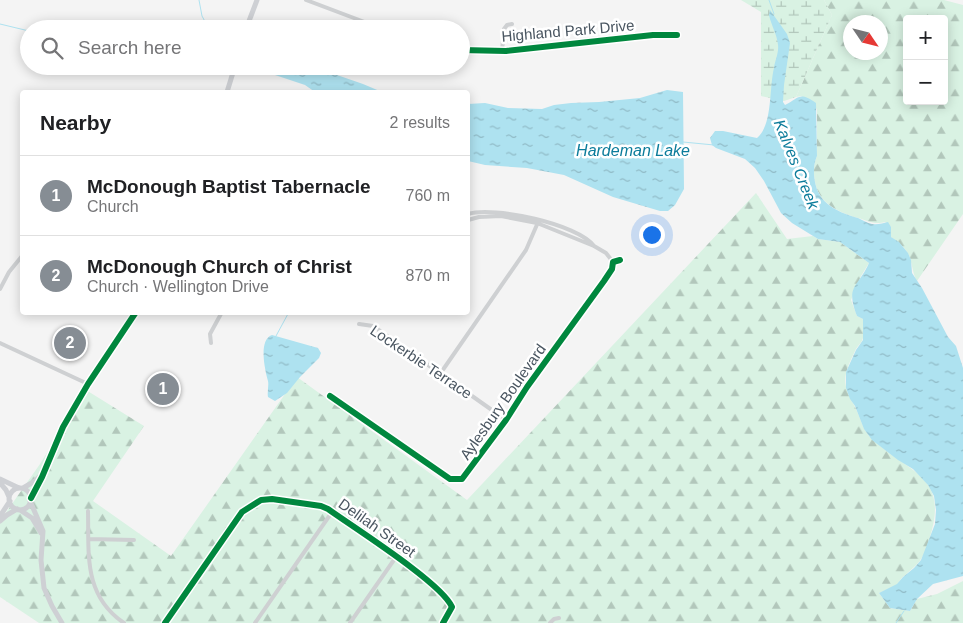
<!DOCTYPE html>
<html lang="en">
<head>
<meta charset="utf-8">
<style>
  body { margin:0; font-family:Arial,sans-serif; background:#f6f6f6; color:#202124 }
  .controls { position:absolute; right:15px; top:15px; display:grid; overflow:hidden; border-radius:5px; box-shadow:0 2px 12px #0003 }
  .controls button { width:45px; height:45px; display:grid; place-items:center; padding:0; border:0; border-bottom:1px solid #e0e0e0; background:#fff; color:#202124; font:25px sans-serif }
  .compass { position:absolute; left:843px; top:15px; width:45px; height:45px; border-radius:50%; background:#fff; box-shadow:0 2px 12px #0003; rotate:125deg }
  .you { position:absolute; left:651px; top:234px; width:18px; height:18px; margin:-12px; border:4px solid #fff; border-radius:50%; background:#1a73e8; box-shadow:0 0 0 8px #1a73e833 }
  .badge { display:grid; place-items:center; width:32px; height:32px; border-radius:50%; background:#868d94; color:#fff; font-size:16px; font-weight:700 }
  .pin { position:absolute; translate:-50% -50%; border:2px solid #fff; box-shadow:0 1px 5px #0006 }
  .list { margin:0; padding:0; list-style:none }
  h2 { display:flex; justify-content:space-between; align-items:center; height:65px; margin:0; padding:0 20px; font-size:21px }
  h2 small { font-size:16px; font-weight:400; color:#757577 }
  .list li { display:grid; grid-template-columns:32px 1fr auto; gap:15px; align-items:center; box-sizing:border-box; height:80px; padding:0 20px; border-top:1px solid #e0e0e0 }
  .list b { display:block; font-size:19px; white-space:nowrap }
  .list p { margin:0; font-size:16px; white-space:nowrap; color:#757577 }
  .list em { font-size:16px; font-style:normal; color:#757577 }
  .icon { flex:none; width:28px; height:28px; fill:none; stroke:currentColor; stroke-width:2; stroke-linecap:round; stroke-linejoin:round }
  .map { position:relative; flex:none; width:963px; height:623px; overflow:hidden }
  .search { position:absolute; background:#fff; box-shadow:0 2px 12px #0003; left:20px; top:20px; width:450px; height:55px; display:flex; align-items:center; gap:12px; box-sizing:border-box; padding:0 18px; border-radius:28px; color:#757577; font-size:19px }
  .panel { position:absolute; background:#fff; box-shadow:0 2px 12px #0003; left:20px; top:90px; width:450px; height:225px; border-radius:5px }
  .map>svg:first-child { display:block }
</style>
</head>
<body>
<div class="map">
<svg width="963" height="623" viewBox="0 0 963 623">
  <defs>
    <pattern id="forest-firs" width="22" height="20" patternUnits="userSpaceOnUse" patternTransform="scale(1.25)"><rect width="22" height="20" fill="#d9f2e3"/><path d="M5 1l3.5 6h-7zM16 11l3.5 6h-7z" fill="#b2c7bb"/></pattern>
    <pattern id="wetland-marsh" width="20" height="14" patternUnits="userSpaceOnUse" patternTransform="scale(1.25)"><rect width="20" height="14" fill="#d9f2e3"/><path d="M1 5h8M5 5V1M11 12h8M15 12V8" fill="none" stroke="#b2c7bb"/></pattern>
    <pattern id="water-ripples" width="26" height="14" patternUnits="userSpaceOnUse" patternTransform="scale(1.25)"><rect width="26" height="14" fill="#aee2f0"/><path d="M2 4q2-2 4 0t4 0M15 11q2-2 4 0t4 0" fill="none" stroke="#90bac6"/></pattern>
  </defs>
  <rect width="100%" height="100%" fill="#f4f4f4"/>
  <path fill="url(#forest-firs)" fill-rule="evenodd" d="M824,0H944L963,5V214L917,281C913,274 913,269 911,262C909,251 900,243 891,237V227L885,222C874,225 869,221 858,218C835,211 816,202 814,175C814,168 814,163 817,156V109L801,96L796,97L832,15ZM907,19H944V101H907ZM850,22H880V52H850Z
    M756,193L787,239L813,236L818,239L840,242L869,263L861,276L851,300L857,316L863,319C864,325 864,332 863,338C862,343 857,346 855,351C849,364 842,376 847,390C849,397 852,401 855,407C861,419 863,431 873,440C912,475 950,476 929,540C923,560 919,563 904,576C901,578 899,582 897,585C892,588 885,590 879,593L890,608L910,611L917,599L937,594L963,581V623H39L0,597V521L40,464L86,390L144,426L93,501L171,556L297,377L467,500Z"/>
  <path fill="url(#wetland-marsh)" d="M741,0H824L832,15L796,97L784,101L761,96V12Z"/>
  <path fill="url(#water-ripples)" d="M770,10L787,34L790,43L784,85L783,102L785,105C799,98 799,91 816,103L817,156C814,163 814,168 814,175C816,202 834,211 858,218C863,220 867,223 872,224C878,225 883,223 888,222L891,227V237L899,242L908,253L911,260L912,273L922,288L948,337L956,346L963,368V576L933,584L917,599L910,611L890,608L879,593L897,584L903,577L914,568L921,560L935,524L936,510L934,496L928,485L913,469L898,460L872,440L864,429L855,406L850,399L846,388V372L856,350L863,340V319L857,316C845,285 858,288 869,263L840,242L818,239L792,223L781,213L764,181L755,168L745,159L716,148L712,145L710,138L715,131H723L757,138C773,125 769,87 774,68C775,60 779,53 778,45C777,34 771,25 769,15Z
    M262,66H311L363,84L382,92H315L305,85L275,75Z
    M667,90L683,92L684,189L675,205L668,211H660L613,197L564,175L527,168L485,165L468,161V104L485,103L508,108L542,109L554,105L571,103L599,102L640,98Z
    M272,335L318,348L321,353L319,358L300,377L287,393L275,401L268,397C267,392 269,386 268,381C265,370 258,340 272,335Z"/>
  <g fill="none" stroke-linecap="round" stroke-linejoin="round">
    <path stroke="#aee2f0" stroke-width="1" d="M199,0L202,16L209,29
      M769,0L774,14
      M0,24L29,31
      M683,142L714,145
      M276,336L289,312
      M896,623L904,611"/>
    <path stroke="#ced0d2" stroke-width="4" d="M306,0L383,29
      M461,50L506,51L653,35H677
      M502,51L504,29L507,25L512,24
      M468,214C494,206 578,224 594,246
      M468,220L479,217L501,216L537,223L594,246L606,253L613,262
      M0,289L9,272L22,256
      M359,324L373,326L506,420
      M0,343L88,384
      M211,343L210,334L222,312
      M440,374L526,250L539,220
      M330,396L450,479H462L506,420L527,387L604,281L612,269L613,262L620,260
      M88,511C89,554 83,595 124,623
      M89,539L134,540
      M165,623L242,512L261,500L272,499L321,506L328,509C353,527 442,583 452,607L443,623
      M255,623L332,512
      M350,623L396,557
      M550,623L554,619L559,618"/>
    <path stroke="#ced0d4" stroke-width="5" d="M246,29L257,0
      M227,92L235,66
      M0,479L19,488
      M0,483L6,490L9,497
      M23,488L35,481L41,475
      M9 499a11 11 0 1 1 22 0a11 11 0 1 1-22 0Z
      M31,498L42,477L63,427L88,384L136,312
      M30,501L43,531L41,560L44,588L52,606L62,623
      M20,510L32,518L41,533
      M0,516L10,501
      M0,521L7,515L17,509"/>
    <g stroke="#fff" stroke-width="9">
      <path id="cycleway" d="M461,50L506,51L653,35H677
        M330,396L450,479H462L506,420L527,387L604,281L612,269L613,262L620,260
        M31,498L42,477L63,427L88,384L136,312
        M165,623L242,512L261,500L272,499L321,506L328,509C353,527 442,583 452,607L443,623"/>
    </g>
    <use href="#cycleway" stroke="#00873e" stroke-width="6"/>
  </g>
  <g text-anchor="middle" stroke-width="5" stroke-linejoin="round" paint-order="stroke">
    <g font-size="15" fill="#4a5661" stroke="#fff">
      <text transform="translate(568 31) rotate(-5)" y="5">Highland Park Drive</text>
      <text transform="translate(421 362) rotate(34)" y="5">Lockerbie Terrace</text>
      <text transform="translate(503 402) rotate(-55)" y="5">Aylesbury Boulevard</text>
      <text transform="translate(377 528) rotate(35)" y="5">Delilah Street</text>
    </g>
    <g font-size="16" font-style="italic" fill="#0c7c9b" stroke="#fff">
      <text x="633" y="156">Hardeman Lake</text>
      <text transform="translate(797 164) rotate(68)" y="6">Kalves Creek</text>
    </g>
  </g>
</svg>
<div class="controls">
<button>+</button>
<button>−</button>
</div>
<svg class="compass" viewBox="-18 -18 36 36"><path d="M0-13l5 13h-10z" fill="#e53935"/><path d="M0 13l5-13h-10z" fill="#757577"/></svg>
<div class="you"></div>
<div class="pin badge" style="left:163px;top:389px">1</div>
<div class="pin badge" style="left:70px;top:343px">2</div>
<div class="search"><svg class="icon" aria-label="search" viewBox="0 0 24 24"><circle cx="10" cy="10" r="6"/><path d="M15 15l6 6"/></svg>Search here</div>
<section class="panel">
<h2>Nearby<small>2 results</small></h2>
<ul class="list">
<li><span class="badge">1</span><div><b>McDonough Baptist Tabernacle</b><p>Church</p></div><em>760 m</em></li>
<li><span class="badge">2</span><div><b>McDonough Church of Christ</b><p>Church · Wellington Drive</p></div><em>870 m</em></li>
</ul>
</section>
</div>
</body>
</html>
